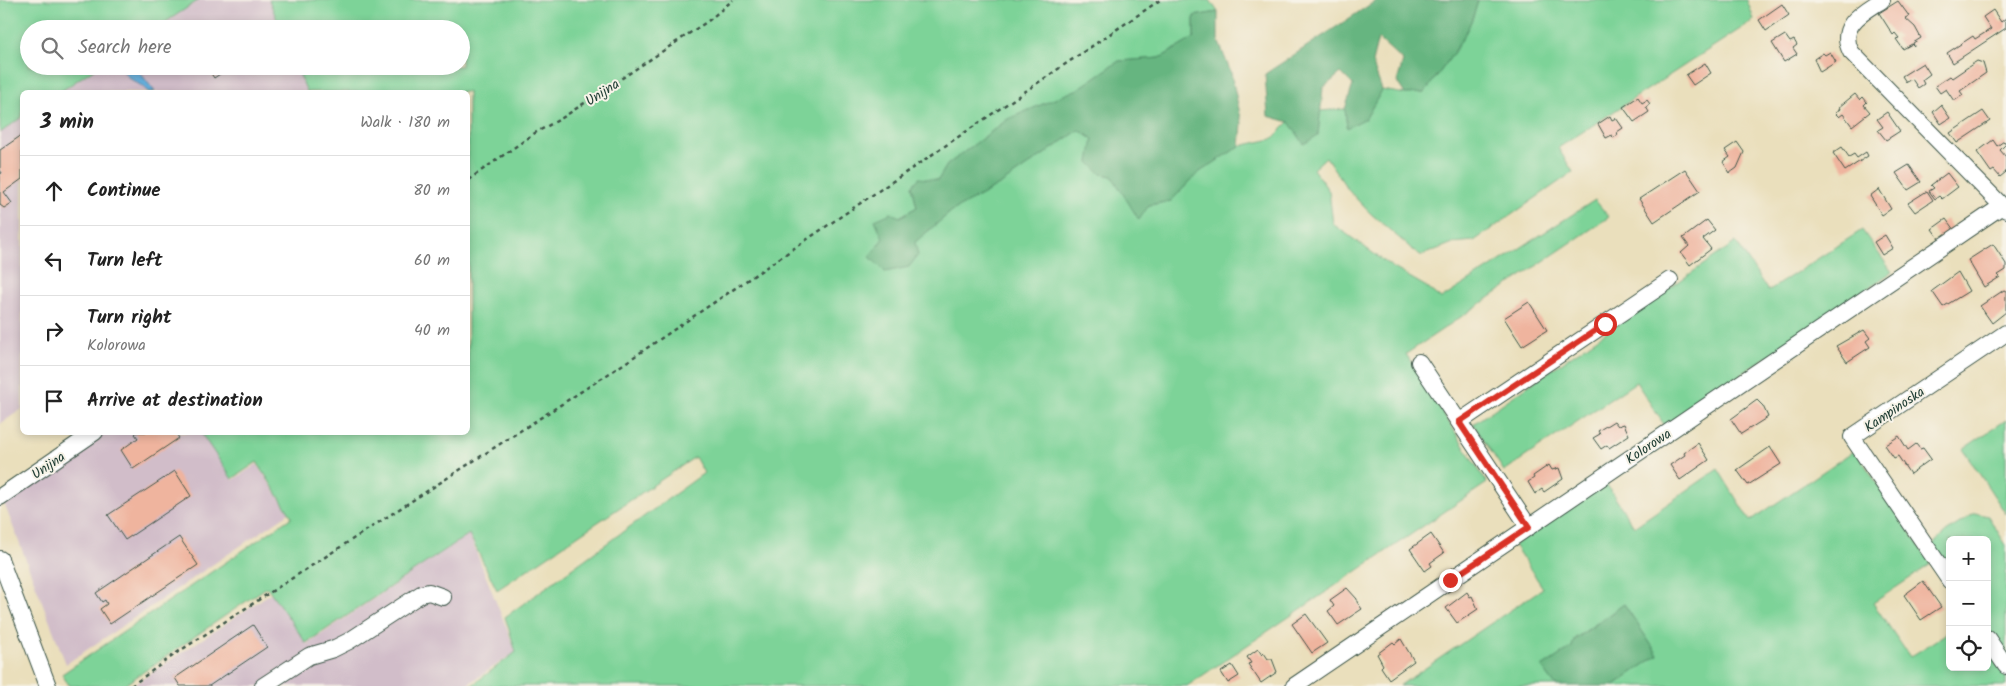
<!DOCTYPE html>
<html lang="en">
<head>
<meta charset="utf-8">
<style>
  body { margin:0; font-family:Kalam,sans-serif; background:#f2f2f2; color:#222 }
  .controls { position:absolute; right:15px; bottom:15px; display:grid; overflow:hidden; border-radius:8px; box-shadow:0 2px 8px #0003 }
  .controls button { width:45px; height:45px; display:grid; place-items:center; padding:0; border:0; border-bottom:1px solid #e0e0e0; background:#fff; color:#222; font:25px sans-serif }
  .stop { position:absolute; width:15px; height:15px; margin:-11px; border:4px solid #d93025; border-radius:50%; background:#fff }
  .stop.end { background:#d93025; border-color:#fff; box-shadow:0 1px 5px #0008 }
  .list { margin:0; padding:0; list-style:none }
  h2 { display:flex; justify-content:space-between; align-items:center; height:65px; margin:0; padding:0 20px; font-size:21px }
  h2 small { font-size:16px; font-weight:400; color:#767676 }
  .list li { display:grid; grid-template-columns:32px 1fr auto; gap:15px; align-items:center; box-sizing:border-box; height:70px; padding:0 20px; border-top:1px solid #e0e0e0 }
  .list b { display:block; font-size:19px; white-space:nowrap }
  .list p { margin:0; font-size:16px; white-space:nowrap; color:#767676 }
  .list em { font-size:16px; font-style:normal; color:#767676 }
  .icon { flex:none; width:28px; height:28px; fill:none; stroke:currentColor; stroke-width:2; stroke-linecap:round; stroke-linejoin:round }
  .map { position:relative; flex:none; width:2006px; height:686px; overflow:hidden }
  .search { position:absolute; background:#fff; box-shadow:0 2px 8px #0003; left:20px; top:20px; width:450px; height:55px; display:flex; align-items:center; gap:12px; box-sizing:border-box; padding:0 18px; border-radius:28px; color:#767676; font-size:19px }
  .panel { position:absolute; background:#fff; box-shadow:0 2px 8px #0003; left:20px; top:90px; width:450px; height:345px; border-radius:8px }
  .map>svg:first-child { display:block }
</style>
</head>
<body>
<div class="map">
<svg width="2006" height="686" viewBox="0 0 2006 686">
  <rect width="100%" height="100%" fill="#f7f3e8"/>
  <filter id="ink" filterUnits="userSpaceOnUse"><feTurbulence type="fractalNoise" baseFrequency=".02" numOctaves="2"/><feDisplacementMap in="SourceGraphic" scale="10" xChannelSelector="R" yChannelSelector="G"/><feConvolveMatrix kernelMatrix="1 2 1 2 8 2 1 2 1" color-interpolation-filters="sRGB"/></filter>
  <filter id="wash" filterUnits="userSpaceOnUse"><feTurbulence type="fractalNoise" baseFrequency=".0096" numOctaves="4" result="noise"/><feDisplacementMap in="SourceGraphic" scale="20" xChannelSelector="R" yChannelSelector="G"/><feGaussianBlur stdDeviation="1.12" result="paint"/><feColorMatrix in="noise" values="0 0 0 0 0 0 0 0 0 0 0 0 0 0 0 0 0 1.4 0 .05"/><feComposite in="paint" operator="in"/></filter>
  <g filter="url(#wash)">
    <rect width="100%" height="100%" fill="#eadfbc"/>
    <path fill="#d1bdc9" d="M199,0H269L281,29H155Z
      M99,66H296L307,92H60Z
      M22,117V409L0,424V133Z
      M100,433H201L233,480L257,464L289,513L66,664L2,498Z
      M469,534L516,652L465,686H132L271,593L307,644Z"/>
    <path fill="#7dd398" stroke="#4e8866" d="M0,0H199L155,29H29V66H98L60,92H22V117L0,133Z
      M269,0H1210L1218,12L1194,16V38L1160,58L1119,61L1078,89L1008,119L947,165L938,180L912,186L917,207L899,217L915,242L952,211L1001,184L1079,130L1093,139L1101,174L1112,176L1149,205L1171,201L1198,173L1240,146L1272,139L1289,122L1318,135L1320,111L1345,109L1347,127L1366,118L1382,90L1405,94L1424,93C1445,65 1470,35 1478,0H1747L1754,20L1558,148L1573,172L1474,241L1453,243L1420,256L1370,213L1349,191L1326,157L1313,169L1329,191L1333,224L1392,267L1425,286L1441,299L1595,200L1609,217L1406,354L1487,483L1187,686H471L516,652L505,617L704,473L695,457L497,590L469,534L306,643L267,587L123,686H69L62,674L292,517L257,462L232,479L201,433L468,432V92H307L296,66H461V29H281Z
      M1862,230L1892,272L1665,426L1636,382L1504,471L1473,424L1736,242L1768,291Z
      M2006,420V514L1963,449Z
      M1855,450L1931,564L1873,603L1910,657L1950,631V667H1987V649L2006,677V686H1613L1658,655L1624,604L1574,639L1572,647L1542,667L1556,686H1399L1543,588L1514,545L1605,482L1634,527L1718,469L1750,521Z
      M1975,513L1988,516L2006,545V655L1987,627V540H1950V572L1932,545L1946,532Z"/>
    <path fill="#66b580" stroke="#42795a" d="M1377,0H1478C1470,35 1445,65 1424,93L1405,94L1397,82L1403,61L1378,38L1372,62L1382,90L1366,118L1347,128L1345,109L1353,85L1341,73L1323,88L1318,135L1304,144L1289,122L1268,116L1265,74Z
      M1218,12V40L1231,73L1242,123L1240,146L1198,173L1171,201L1149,205L1139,220L1112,176L1101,174L1089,162L1093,139L1079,130L1001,184L952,211L915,242L918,255L909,267L885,272L870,257L883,238L875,220L891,213L900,217L917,207L912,186L919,178L938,180L947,165L1008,119L1078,89L1119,61L1160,58L1194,38V16Z
      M1624,604L1658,655L1613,686H1556L1542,667L1572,647L1574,640Z"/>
    <path fill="#66b0de" stroke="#427689" d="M121,66H135L155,92H148C138,80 127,82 121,66Z"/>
    <g id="blocks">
      <path fill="#efb49e" d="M1898,1L1909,16L1905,18L1915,27L1921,38L1913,43L1914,46L1912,44L1903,49L1896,39L1899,38L1895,33L1893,35L1879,13Z
        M1782,4L1789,15L1766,31L1759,20Z
        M1993,10L2001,22L2006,18V28L1953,63L1947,53L1973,36L1975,39L1991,29L1983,17Z
        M1785,35L1790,42L1794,40L1797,45L1793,48L1797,54L1784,62L1772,43Z
        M1830,52L1836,62L1820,72L1814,59L1823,53L1825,55Z
        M1977,61L1983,63L1986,73L1960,91L1963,95L1954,101L1946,89L1940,93L1935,86L1950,76L1952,78Z
        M1705,63L1711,73L1693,85L1686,75Z
        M1923,63L1930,74L1922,80L1924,84L1918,88L1912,79L1906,82L1902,76Z
        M206,66H232L214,78Z
        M1855,94L1860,100L1863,97L1867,102L1864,105L1870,112L1852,126L1843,114L1839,117L1835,113L1840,109L1839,107Z
        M1638,97L1642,103L1647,100L1650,104L1646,107L1649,112L1634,122L1623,107Z
        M1941,105L1950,118L1941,124L1933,112Z
        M1983,111L1990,121L1957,143L1950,133Z
        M1887,112L1900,131L1886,140L1878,130L1883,127L1877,119Z
        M1610,116L1612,120L1616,118L1623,128L1617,132L1618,135L1613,138L1612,135L1606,138L1598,124Z
        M22,135V179L4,192L12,203L4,208L0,205V174L2,173L0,170V150Z
        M1993,140L1997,146L2004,141L2006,144L2000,150L2006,157V172L2000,177L1994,170L1991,172L1977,152Z
        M1737,142L1744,152L1737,168L1730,173L1723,162L1730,157L1725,150Z
        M1842,147L1849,157L1854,154L1857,158L1866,152L1868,156L1845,171L1833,153Z
        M1909,165L1921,182L1908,190L1896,173Z
        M1685,169L1700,191L1654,222L1639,199Z
        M1947,173L1958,187L1942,199L1939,196L1935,199L1929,191L1934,188L1931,185Z
        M1879,189L1891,209L1882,215L1870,196Z
        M1927,191L1933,200L1915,212L1908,203Z
        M1946,219L1954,230L1940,240L1932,229Z
        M1707,220L1715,230L1703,239L1711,249L1690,265L1681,253L1689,246L1683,238Z
        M1885,235L1893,248L1882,255L1874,242Z
        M1993,244L2006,264V270L1998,275L2000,277L1984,287L1968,260Z
        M1958,272L1969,291L1943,307L1932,291Z
        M2004,290L2006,291V312L1992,323L1980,306Z
        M1529,302L1547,330L1522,346L1504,318Z
        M1864,330L1870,338L1866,341L1870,347L1847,362L1836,346Z
        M1757,400L1763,406L1768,417L1741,434L1731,419Z
        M1614,421L1618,426L1624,424L1629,435L1609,448L1607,445L1601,449L1593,438L1600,434L1598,431Z
        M137,432H175L179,438L133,469L121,450L138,438L135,434Z
        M1899,436L1908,450L1916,444L1920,449L1923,448L1931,459L1910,474L1898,456L1894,458L1885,445Z
        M1698,443L1709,460L1680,480L1670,465L1685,455L1684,453Z
        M1770,447L1781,464L1748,485L1737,470Z
        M1549,465L1552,470L1559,468L1563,479L1544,492L1542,489L1535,494L1528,482L1534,478L1533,476Z
        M175,471L191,496L125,540L108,515Z
        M1431,534L1444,553L1430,563L1432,566L1425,571L1410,549Z
        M179,537L198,565L110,624L100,609L107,604L105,600L102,602L96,593Z
        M1923,581L1941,607L1921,620L1904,595Z
        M1347,588L1357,599V602L1362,609L1338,625L1328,611L1334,606L1330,600Z
        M1467,592L1470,597L1472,596L1478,609L1457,623L1446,608Z
        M1306,614L1327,643L1312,653L1292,624Z
        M253,625L267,647L209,686H180L175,678Z
        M1401,639L1414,661L1389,679L1381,667L1383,665L1377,654L1393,642L1395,644Z
        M1258,649L1262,655L1264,653L1268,659H1272L1277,672L1261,683L1248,664L1251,663L1247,657Z
        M1232,665L1239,676L1228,683L1221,672Z"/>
    </g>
  </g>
  <g filter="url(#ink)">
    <use href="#blocks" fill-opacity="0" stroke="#3d5548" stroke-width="1"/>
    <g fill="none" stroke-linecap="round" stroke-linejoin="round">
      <g stroke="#3d5548" stroke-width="18">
        <path id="minor" d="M1882,0C1864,12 1837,25 1851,52L2006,210
          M1419,362L1529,527
          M1459,422L1670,280
          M0,497L95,432
          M0,559L48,686
          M1950,581L1852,437L2006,333
          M1987,638L2006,666
          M263,686L309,656L333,649L349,641L421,594L429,592L443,597
          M1294,686L2002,206"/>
      </g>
      <path stroke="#3d5548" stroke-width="2.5" stroke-dasharray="4 4" stroke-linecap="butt" d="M468,180L535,133L562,118L708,21L733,0
        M131,686L178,652L616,369L1160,0"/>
      <use href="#minor" stroke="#fff" stroke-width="16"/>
    </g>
  </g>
  <g fill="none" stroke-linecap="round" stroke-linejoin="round" filter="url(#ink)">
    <path stroke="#d93025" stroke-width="6" d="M1450,580L1529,527L1459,422L1605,324"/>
  </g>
  <g text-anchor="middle" stroke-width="4" stroke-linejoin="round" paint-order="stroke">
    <g font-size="14" fill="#1f3d34" stroke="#f7f3e8">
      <text transform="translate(602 92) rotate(-33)" y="5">Unijna</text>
      <text transform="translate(1894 409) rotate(-34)" y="5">Kampinoska</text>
      <text transform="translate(1648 446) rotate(-34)" y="5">Kolorowa</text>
      <text transform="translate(48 465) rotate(-34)" y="5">Unijna</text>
    </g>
  </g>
</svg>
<div class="controls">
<button>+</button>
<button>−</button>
<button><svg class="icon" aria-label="locate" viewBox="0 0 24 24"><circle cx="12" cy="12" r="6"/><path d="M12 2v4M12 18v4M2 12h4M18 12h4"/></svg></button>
</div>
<div class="stop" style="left:1605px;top:324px"></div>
<div class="stop end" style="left:1450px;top:580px"></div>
<div class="search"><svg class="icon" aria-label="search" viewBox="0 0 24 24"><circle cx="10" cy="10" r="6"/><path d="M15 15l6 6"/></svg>Search here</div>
<section class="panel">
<h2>3 min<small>Walk · 180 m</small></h2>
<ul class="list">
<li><svg class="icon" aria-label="ahead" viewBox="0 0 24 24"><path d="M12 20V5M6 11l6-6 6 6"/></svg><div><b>Continue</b></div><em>80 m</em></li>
<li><svg class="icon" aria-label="left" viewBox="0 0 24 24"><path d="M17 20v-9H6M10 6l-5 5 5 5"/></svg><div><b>Turn left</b></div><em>60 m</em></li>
<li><svg class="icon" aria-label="right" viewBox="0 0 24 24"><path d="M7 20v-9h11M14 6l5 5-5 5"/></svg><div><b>Turn right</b><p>Kolorowa</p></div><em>40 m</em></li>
<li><svg class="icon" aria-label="arrive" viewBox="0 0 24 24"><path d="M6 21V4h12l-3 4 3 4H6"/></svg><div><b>Arrive at destination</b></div></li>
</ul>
</section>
</div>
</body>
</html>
